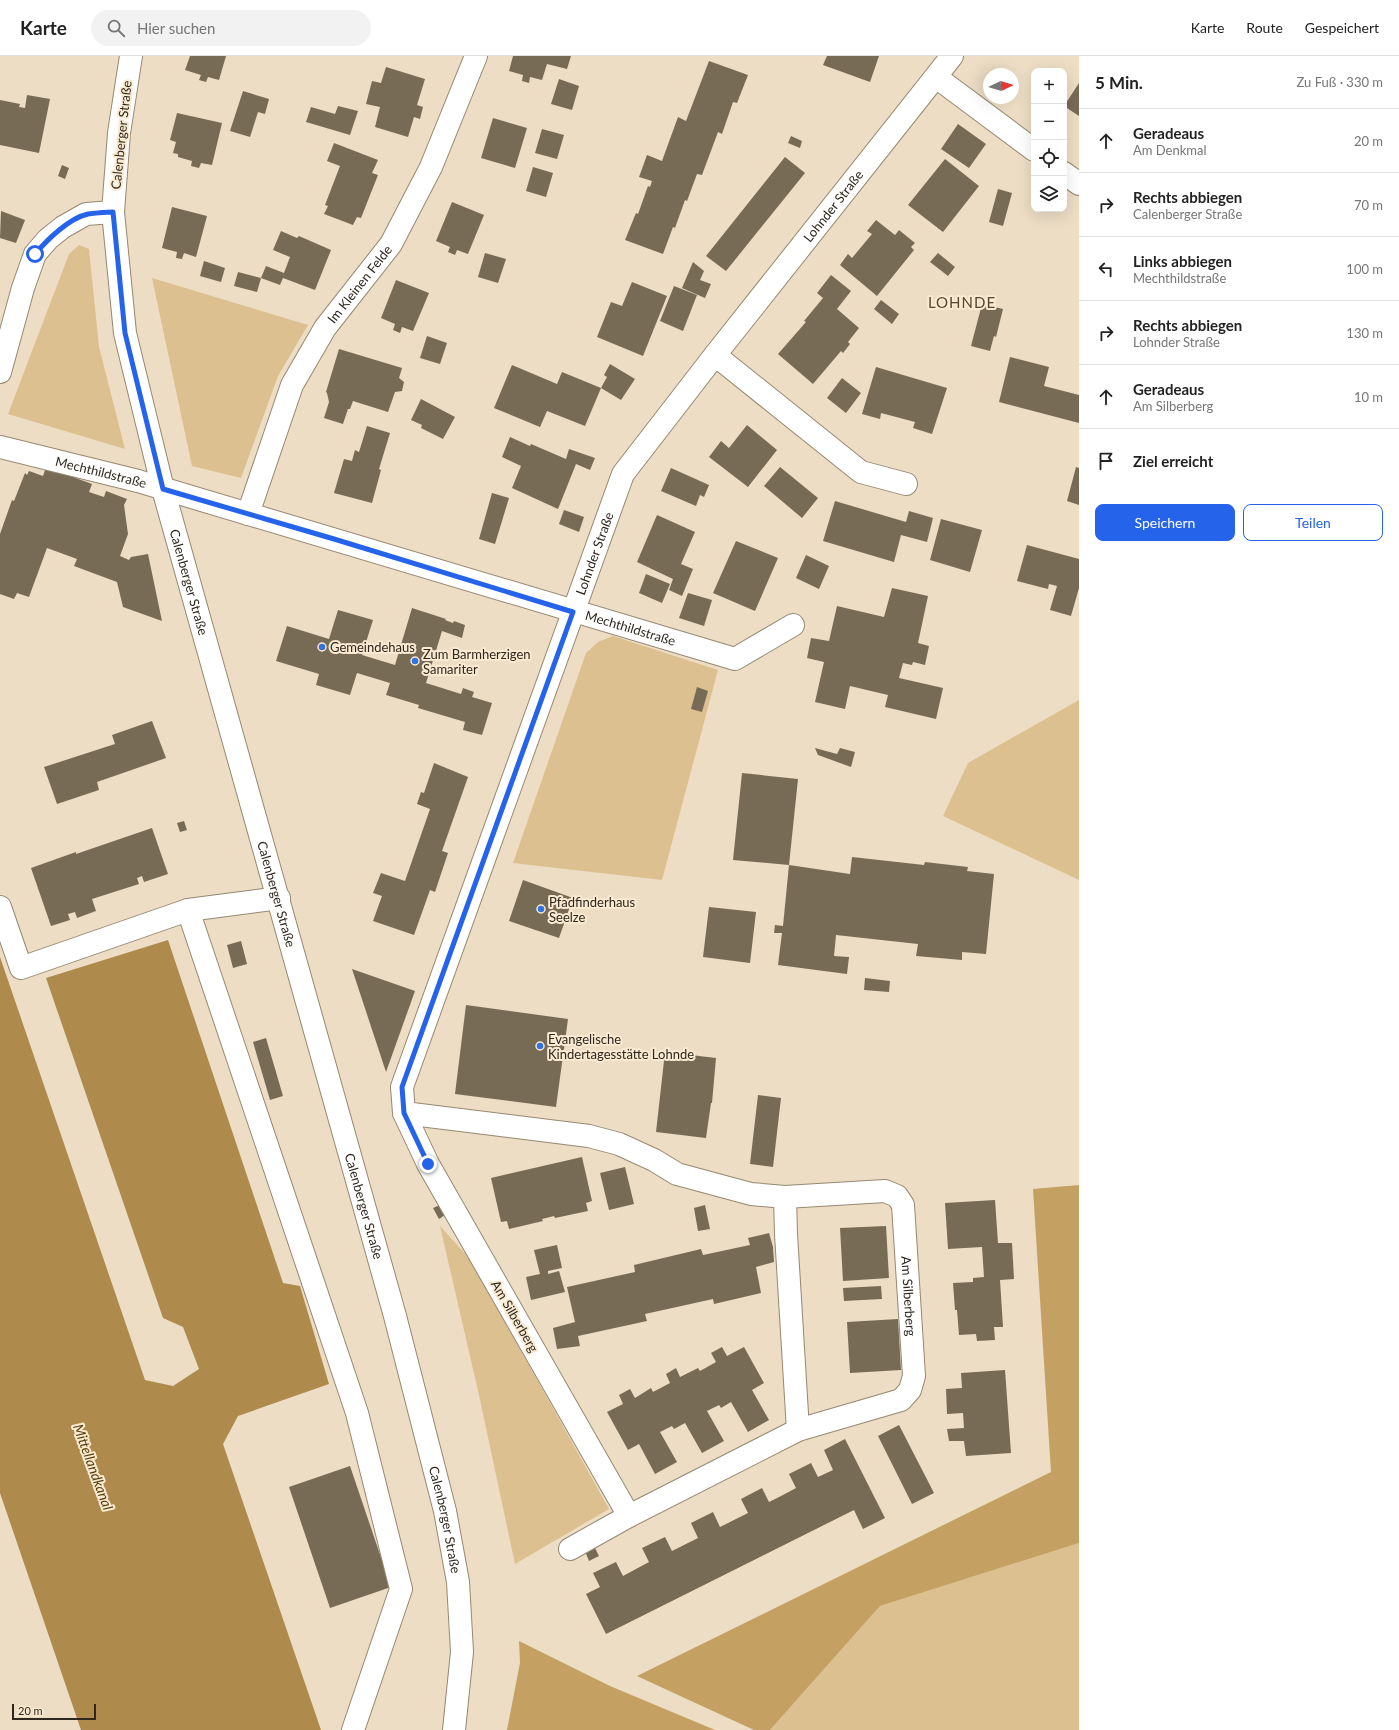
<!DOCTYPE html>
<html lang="de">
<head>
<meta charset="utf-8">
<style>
  body { margin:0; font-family:Lato,sans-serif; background:#f2f2f2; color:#222 }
  .controls { position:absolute; right:12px; top:12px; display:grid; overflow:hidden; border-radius:8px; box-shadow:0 4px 16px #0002 }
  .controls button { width:36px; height:36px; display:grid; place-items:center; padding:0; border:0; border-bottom:1px solid #e0e0e0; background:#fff; color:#222; font:20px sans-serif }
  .compass { position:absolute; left:983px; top:12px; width:36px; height:36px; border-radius:50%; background:#fff; box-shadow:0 4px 16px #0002; rotate:86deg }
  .scale { position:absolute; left:12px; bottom:10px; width:84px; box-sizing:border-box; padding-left:4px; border:2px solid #2d271e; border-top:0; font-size:11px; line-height:14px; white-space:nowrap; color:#2d271e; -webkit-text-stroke:3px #f9ead1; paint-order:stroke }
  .stop { position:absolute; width:12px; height:12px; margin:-9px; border:3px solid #2563eb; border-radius:50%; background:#fff }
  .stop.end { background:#2563eb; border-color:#fff; box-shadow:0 1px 4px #0008 }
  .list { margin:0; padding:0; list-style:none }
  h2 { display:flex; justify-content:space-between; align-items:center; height:52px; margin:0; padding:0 16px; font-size:17px }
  h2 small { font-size:13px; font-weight:400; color:#767676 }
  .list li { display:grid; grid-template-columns:26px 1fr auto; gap:12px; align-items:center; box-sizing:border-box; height:64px; padding:0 16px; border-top:1px solid #e0e0e0 }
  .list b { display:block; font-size:15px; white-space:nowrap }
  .list p { margin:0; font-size:13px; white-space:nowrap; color:#767676 }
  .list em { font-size:13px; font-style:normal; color:#767676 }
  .actions { display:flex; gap:8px; padding:12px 16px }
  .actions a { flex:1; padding:9px 0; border:1px solid #2563eb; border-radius:8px; text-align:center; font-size:14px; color:#2563eb }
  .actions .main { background:#2563eb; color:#fff }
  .icon { flex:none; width:22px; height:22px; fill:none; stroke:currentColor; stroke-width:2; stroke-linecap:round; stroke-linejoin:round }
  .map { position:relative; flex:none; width:1079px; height:1674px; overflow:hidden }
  header { display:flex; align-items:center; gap:24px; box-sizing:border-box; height:56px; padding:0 20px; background:#fff; border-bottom:1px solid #e0e0e0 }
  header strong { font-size:19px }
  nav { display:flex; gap:22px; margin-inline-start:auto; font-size:14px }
  .search { width:280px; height:36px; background:#f2f2f2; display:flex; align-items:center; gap:10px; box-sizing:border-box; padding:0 14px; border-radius:22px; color:#767676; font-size:15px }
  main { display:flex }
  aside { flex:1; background:#fff }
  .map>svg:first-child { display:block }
</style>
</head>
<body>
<header>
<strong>Karte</strong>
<div class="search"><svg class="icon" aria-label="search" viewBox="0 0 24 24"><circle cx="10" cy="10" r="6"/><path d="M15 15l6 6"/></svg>Hier suchen</div>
<nav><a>Karte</a><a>Route</a><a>Gespeichert</a></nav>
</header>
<main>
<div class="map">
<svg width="1079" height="1674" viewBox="0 0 1079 1674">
  <rect width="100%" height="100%" fill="#ecddc4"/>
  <path fill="#ddc090" d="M79,189L89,193L99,291L125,393L8,358L69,198Z
    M152,222L308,269L278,320L241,422L192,410Z
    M613,580L718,614L662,824L513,807L586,597L598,586Z
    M1079,644V824L943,760L968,707Z
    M440,1170L470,1203L609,1453L515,1508L479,1339Z
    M1079,1487V1674H770L880,1550Z"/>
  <path fill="#c4a062" d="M1079,1129V1487L880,1550L770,1674H754L637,1620L1051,1416L1033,1133Z
    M519,1585L610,1630L715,1674H507L520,1607Z"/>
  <path fill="#ae8b4d" d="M168,884L283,1227L300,1230L329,1328L238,1360L223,1388L321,1674H81L0,1437V901L145,1324L173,1330L199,1313L183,1271L163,1262L46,922Z"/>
  <path fill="#786b56" d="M190,0H226L219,24L208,21L206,26L199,24L201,19L185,14Z
    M513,0H571L567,13L547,8L542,24L530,21L529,27L522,25L523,19L509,15Z
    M827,0H879L870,26L823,9Z
    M709,5L748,19L737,47L733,46L722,78L718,76L702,119L697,118L687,145L685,144L675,172L673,171L663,198L625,184L636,157L638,158L648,130L650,131L652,125L639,121L647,99L662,105L678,61L686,65Z
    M386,11L425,23L417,49L423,51L420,63L414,61L408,81L375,71L380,51L366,48L372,25L381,27Z
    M559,23L579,30L572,54L551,48Z
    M1079,27V60L1064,50Z
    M243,35L269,43L265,58L258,56L250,81L230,75Z
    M27,39L50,43L39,97L0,89V44L20,48L19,51L25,52Z
    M338,50L358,55L350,79L306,66L311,51L335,58Z
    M177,57L222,67L212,109L201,107L199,112L191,110L192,105L178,101V98L173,97L176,86L170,84Z
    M493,62L527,72L515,112L481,102Z
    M958,68L986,88L969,112L941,93Z
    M542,73L564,79L557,103L535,97Z
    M791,80L802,85L800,92L788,87Z
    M334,87L378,104L372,117L378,119L361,162L357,161L353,169L324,158L328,150L325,149L340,110L327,105Z
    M785,101L805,117L726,215L706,200Z
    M945,103L979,130L943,176L908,149Z
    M62,109L69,112L65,123L58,120Z
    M533,111L553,117L546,141L526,135Z
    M998,133L1012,137L1003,170L989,166Z
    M452,146L484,159L468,198L457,194L455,199L448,196L450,191L436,185Z
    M172,151L207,160L196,201L184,197L182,203L176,202L177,196L162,192Z
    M1,155L25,164L16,187L0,182Z
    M876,164L895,179L899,174L915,187L911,191L914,194L877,240L840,209L848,198L852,202L872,178L867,175Z
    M281,175L297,182L299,180L331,194L315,234L283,222L280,229L261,222L266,210L284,217L290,201L273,194Z
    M485,197L506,203L498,227L478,221Z
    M938,197L955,211L948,220L930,206Z
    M204,205L225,212L221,226L200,220Z
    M693,206L704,215L700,224L711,228L705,242L682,232Z
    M238,216L261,222L257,236L234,230Z
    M831,219L851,235L837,253L859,272L848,286L850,288L843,297L841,295L813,328L778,298L806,266L804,265L823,242L817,237Z
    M396,224L429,237L413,275L402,271L400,277L393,274L395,268L381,262Z
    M632,226L667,240L643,300L597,281L611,246L622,250Z
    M674,230L697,239L683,275L660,265Z
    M881,244L899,258L892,268L874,253Z
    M982,248L1003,253L996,281L994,280L990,295L971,290Z
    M427,280L447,287L440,308L420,302Z
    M339,293L402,312L399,322L404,326L402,335L395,336L388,356L353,345L350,353H348L343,368L324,362L329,346L327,337L326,336Z
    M1010,301L1049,311L1044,330L1079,339V367L999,346Z
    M610,308L635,323L621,344L601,332L607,321L604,319Z
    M512,309L557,328L562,316L601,332L585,370L547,355L540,371L494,352Z
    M876,311L947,332L932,378L913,372L915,366L881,357L880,363L862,358Z
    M842,322L861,337L846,357L827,342Z
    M421,343L455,361L443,383L421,372L422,369L411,364Z
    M747,369L777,394L748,431L709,401L721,385L729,392Z
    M367,370L390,377L379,413L381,414L372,447L334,437L344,403L352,405L355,394L359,396Z
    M510,381L530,390L531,388L566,403L569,393L595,402L590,414L576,408L558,453L512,432L521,410L502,401Z
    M46,411L92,428L89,436L104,441L106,435L127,443L124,449L128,478L120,500L129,504L131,501L148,498L162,565L123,551L117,526L74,510L77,503L47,492L29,541L17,537L14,543L0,538V478L12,444L14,445L25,417L27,419L29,415L43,420Z
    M780,411L818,442L802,462L764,430Z
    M1076,411L1079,412V449L1067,445Z
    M671,412L709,429L704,441L700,439L696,450L661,435Z
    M492,437L509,442L495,488L479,483Z
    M835,445L906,466L909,455L933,462L927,486L901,479L894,506L823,485Z
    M564,454L584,461L579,476L559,468Z
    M657,459L695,476L681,508L693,513L682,540L669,534L673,523L637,506Z
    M941,463L982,474L970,516L930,504Z
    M736,485L778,502L755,555L713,537Z
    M1027,489L1079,503V532L1071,560L1050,554L1057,530L1049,528L1048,533L1017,525Z
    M806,499L829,510L819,533L796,522Z
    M646,518L670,528L662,547L639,537Z
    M892,532L928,540L918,587L929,590L925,609L913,606L912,609L903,607L899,622L943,632L936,663L885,651L888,639L850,630L845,653L815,646L824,606L807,602L811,582L829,585L837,550L884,561Z
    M688,537L712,544L704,570L679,562Z
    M412,552L446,563L445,564L453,567L454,565L465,569L462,582L442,575L426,627L461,638L463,632L474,636L472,641L492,647L482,679L463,674L465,666L418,652L419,649L386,639L390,627L357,617L350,639L316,629L319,618L276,605L287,570L329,583L338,554L373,564L362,599L395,609Z
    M697,631L708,635L702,656L691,653Z
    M152,665L166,702L97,726L99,734L57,748L44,711L115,688L112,679Z
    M815,692L837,698L840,692L855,696L851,711L818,699Z
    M434,707L468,721L442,795L448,797L435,836L430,834L414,879L373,865L382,840L373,837L381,817L405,825L430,753L417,748L421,736L424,737Z
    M742,717L798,723L789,809L733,804Z
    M184,765L187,774L180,776L177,767Z
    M152,772L168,818L144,826L142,820L137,822L139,828L92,843L96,855L77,862L75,856L68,858L70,864L51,870L31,812L76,796V798Z
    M852,801L924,809L925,806L968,811L967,815L994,818L986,898L962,896V904L916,900L918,888L836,879L834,900L849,901L847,918L778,909L782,877H774L775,869L783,870L789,809L850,818Z
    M523,824L573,842L559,882L509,865Z
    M709,851L756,856L750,907L703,901Z
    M241,885L247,908L233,912L227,889Z
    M352,913L415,935L386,1016Z
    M865,922L890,925L889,936L864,934Z
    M466,949L568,963L556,1051L455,1038Z
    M266,982L283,1040L270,1044L253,986Z
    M665,996L716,1002L712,1047H711L706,1082L656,1076Z
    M758,1039L781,1042L773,1111L750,1108Z
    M582,1101L592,1145L586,1147L588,1155L555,1162L554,1160L542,1163L543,1165L509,1173L507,1165L501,1166L491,1122Z
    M625,1111L634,1148L609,1154L600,1117Z
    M995,1144L998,1187H1012L1014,1223L1000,1224L1003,1271H994L995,1284L977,1285L976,1278L959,1279L957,1254H955L953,1227L973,1226V1222L984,1221L982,1191L948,1193L945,1147Z
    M440,1149L445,1159L439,1163L433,1152Z
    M705,1149L710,1173L698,1175L694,1152Z
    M886,1170L889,1222L843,1225L840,1172Z
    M769,1177L773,1191L774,1206L756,1211L761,1237L714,1248L713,1243L645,1258L647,1265L578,1280L580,1290L557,1293L553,1272L575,1266L567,1231L635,1216L634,1209L701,1193L703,1199L750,1189L748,1182Z
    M557,1189L562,1212L548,1215V1218L559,1215L565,1236L531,1244L526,1221L540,1218L534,1194Z
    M881,1230L882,1243L844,1245L843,1232Z
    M898,1263L901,1314L850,1317L847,1266Z
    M722,1291L727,1300L744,1291L764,1327L752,1334L769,1364L748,1376L731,1346L721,1352L719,1349L707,1355L724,1385L702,1397L685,1367L674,1373L672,1370L660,1376L677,1406L655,1418L639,1388L628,1394L607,1356L623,1348L619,1339L630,1333L635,1342L651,1332L653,1336L670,1327L666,1318L676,1312L680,1321L698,1312L700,1315L716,1306L711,1297Z
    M1005,1314L1011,1397L966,1400L964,1385H949L947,1373L964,1372L963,1357L947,1358L946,1333L962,1332L961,1317Z
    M899,1369L934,1437L912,1448L878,1380Z
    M845,1383L885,1462L863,1473L854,1454L606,1578L586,1538L600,1531L593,1517L616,1506L623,1520L649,1506L642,1492L665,1481L672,1495L698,1482L691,1467L713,1456L720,1471L748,1457L741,1443L762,1432L769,1446L783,1439L796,1432L789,1418L811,1407L818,1421L833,1414L824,1394Z
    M350,1410L391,1531L330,1552L289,1431Z
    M594,1490L599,1500L589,1505L585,1495Z"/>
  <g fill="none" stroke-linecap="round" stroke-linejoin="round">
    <g stroke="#968872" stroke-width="24">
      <g id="minor">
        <path id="s1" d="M131,0L119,77L113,156L125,277L163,433L395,1260L445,1455L458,1526L462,1596L454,1674"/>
        <path d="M936,21L1034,94"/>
        <path d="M1064,117L1079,128"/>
        <path d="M715,299L861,416L906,428"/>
        <path d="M0,316L23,232L35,198L48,183L63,171L86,158L113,156"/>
        <path id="s2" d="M0,391L138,425L735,603L793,569"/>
        <path id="s3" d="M248,458L292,329L325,272L391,188L431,111L476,0"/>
        <path d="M0,851L21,912L188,854L279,842"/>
        <path d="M188,854L357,1357L401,1533L353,1674"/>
        <path id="s4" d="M404,1057L589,1080L619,1088L654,1104L677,1118L751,1138L785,1141L885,1135L897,1140L903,1149L914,1320L910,1334L901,1344L798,1374L629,1460L570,1493"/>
        <path d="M785,1141L786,1178L798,1374"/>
        <path id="s5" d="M629,1460L428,1108L404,1057L402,1031L623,418L715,299L952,0"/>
      </g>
    </g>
    <use href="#minor" stroke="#fff" stroke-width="22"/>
  </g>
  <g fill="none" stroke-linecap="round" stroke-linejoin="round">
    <path stroke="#2563eb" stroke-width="5" d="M35,198C47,184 69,162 88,158C96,157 105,156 113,156L125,277L163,433L334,483L573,556L402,1031L404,1057L428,1108"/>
  </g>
  <g fill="#3173e0" stroke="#f9ead1" stroke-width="1.5">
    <circle cx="322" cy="591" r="4"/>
    <circle cx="415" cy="605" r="4"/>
    <circle cx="541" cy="853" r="4"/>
    <circle cx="540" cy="990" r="4"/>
  </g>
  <g text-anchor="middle" stroke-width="4" stroke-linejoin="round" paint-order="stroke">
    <g font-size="13" fill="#2d271e" stroke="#f9ead1">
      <text transform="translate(121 79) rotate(-84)" y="5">Calenberger Straße</text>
      <text dy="5" stroke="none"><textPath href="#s5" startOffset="1480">Lohnder Straße</textPath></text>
      <text dy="5" stroke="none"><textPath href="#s3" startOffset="258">Im Kleinen Felde</textPath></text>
      <text dy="5" stroke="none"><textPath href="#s2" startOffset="104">Mechthildstraße</textPath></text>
      <text dy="5" stroke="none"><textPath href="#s5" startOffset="1055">Lohnder Straße</textPath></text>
      <text dy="5" stroke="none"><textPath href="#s1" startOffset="536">Calenberger Straße</textPath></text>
      <text dy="5" stroke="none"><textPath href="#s2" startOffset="656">Mechthildstraße</textPath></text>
      <text dy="5" stroke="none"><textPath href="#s1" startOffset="860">Calenberger Straße</textPath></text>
      <text dy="5" stroke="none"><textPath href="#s1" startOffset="1184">Calenberger Straße</textPath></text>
      <text dy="5" stroke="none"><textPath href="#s4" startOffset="609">Am Silberberg</textPath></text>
      <text transform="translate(515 1260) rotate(60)" y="5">Am Silberberg</text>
      <text dy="5" stroke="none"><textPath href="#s1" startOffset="1508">Calenberger Straße</textPath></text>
    </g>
    <g font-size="13" fill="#2d271e" stroke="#f9ead1" text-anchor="start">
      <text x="330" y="596">Gemeindehaus</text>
      <text x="423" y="603">Zum Barmherzigen<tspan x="423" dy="15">Samariter</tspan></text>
      <text x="549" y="851">Pfadfinderhaus<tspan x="549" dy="15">Seelze</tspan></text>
      <text x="548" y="988">Evangelische<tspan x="548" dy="15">Kindertagesstätte Lohnde</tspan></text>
    </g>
    <g font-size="14" font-style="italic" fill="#543b07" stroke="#f9ead1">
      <text transform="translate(93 1411) rotate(70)" y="5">Mittellandkanal</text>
    </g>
    <g font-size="15" letter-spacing="1" fill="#534732" stroke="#f9ead1">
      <text x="962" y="252">LOHNDE</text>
    </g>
  </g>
</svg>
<div class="controls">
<button>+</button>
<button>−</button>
<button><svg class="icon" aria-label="locate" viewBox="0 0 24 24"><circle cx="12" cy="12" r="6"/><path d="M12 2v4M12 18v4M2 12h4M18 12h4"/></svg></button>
<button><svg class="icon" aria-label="layers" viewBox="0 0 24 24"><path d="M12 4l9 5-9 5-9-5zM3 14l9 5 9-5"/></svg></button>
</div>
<svg class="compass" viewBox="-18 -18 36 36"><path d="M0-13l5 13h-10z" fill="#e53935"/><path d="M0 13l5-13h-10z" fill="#767676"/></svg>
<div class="scale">20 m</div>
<div class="stop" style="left:35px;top:198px"></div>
<div class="stop end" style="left:428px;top:1108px"></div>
</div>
<aside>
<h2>5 Min.<small>Zu Fuß · 330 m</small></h2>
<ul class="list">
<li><svg class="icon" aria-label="ahead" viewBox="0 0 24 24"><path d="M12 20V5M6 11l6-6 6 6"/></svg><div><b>Geradeaus</b><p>Am Denkmal</p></div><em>20 m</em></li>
<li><svg class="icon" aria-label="right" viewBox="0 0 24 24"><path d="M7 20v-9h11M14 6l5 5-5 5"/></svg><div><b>Rechts abbiegen</b><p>Calenberger Straße</p></div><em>70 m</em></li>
<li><svg class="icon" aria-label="left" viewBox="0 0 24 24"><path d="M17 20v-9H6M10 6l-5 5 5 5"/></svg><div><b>Links abbiegen</b><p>Mechthildstraße</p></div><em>100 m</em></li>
<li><svg class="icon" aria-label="right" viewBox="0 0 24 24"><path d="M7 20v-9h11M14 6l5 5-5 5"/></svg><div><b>Rechts abbiegen</b><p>Lohnder Straße</p></div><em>130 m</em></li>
<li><svg class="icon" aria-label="ahead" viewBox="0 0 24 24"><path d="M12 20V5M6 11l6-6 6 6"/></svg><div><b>Geradeaus</b><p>Am Silberberg</p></div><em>10 m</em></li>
<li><svg class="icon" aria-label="arrive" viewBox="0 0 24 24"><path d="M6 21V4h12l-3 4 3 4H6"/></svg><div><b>Ziel erreicht</b></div></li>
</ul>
<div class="actions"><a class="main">Speichern</a><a>Teilen</a></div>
</aside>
</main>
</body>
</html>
